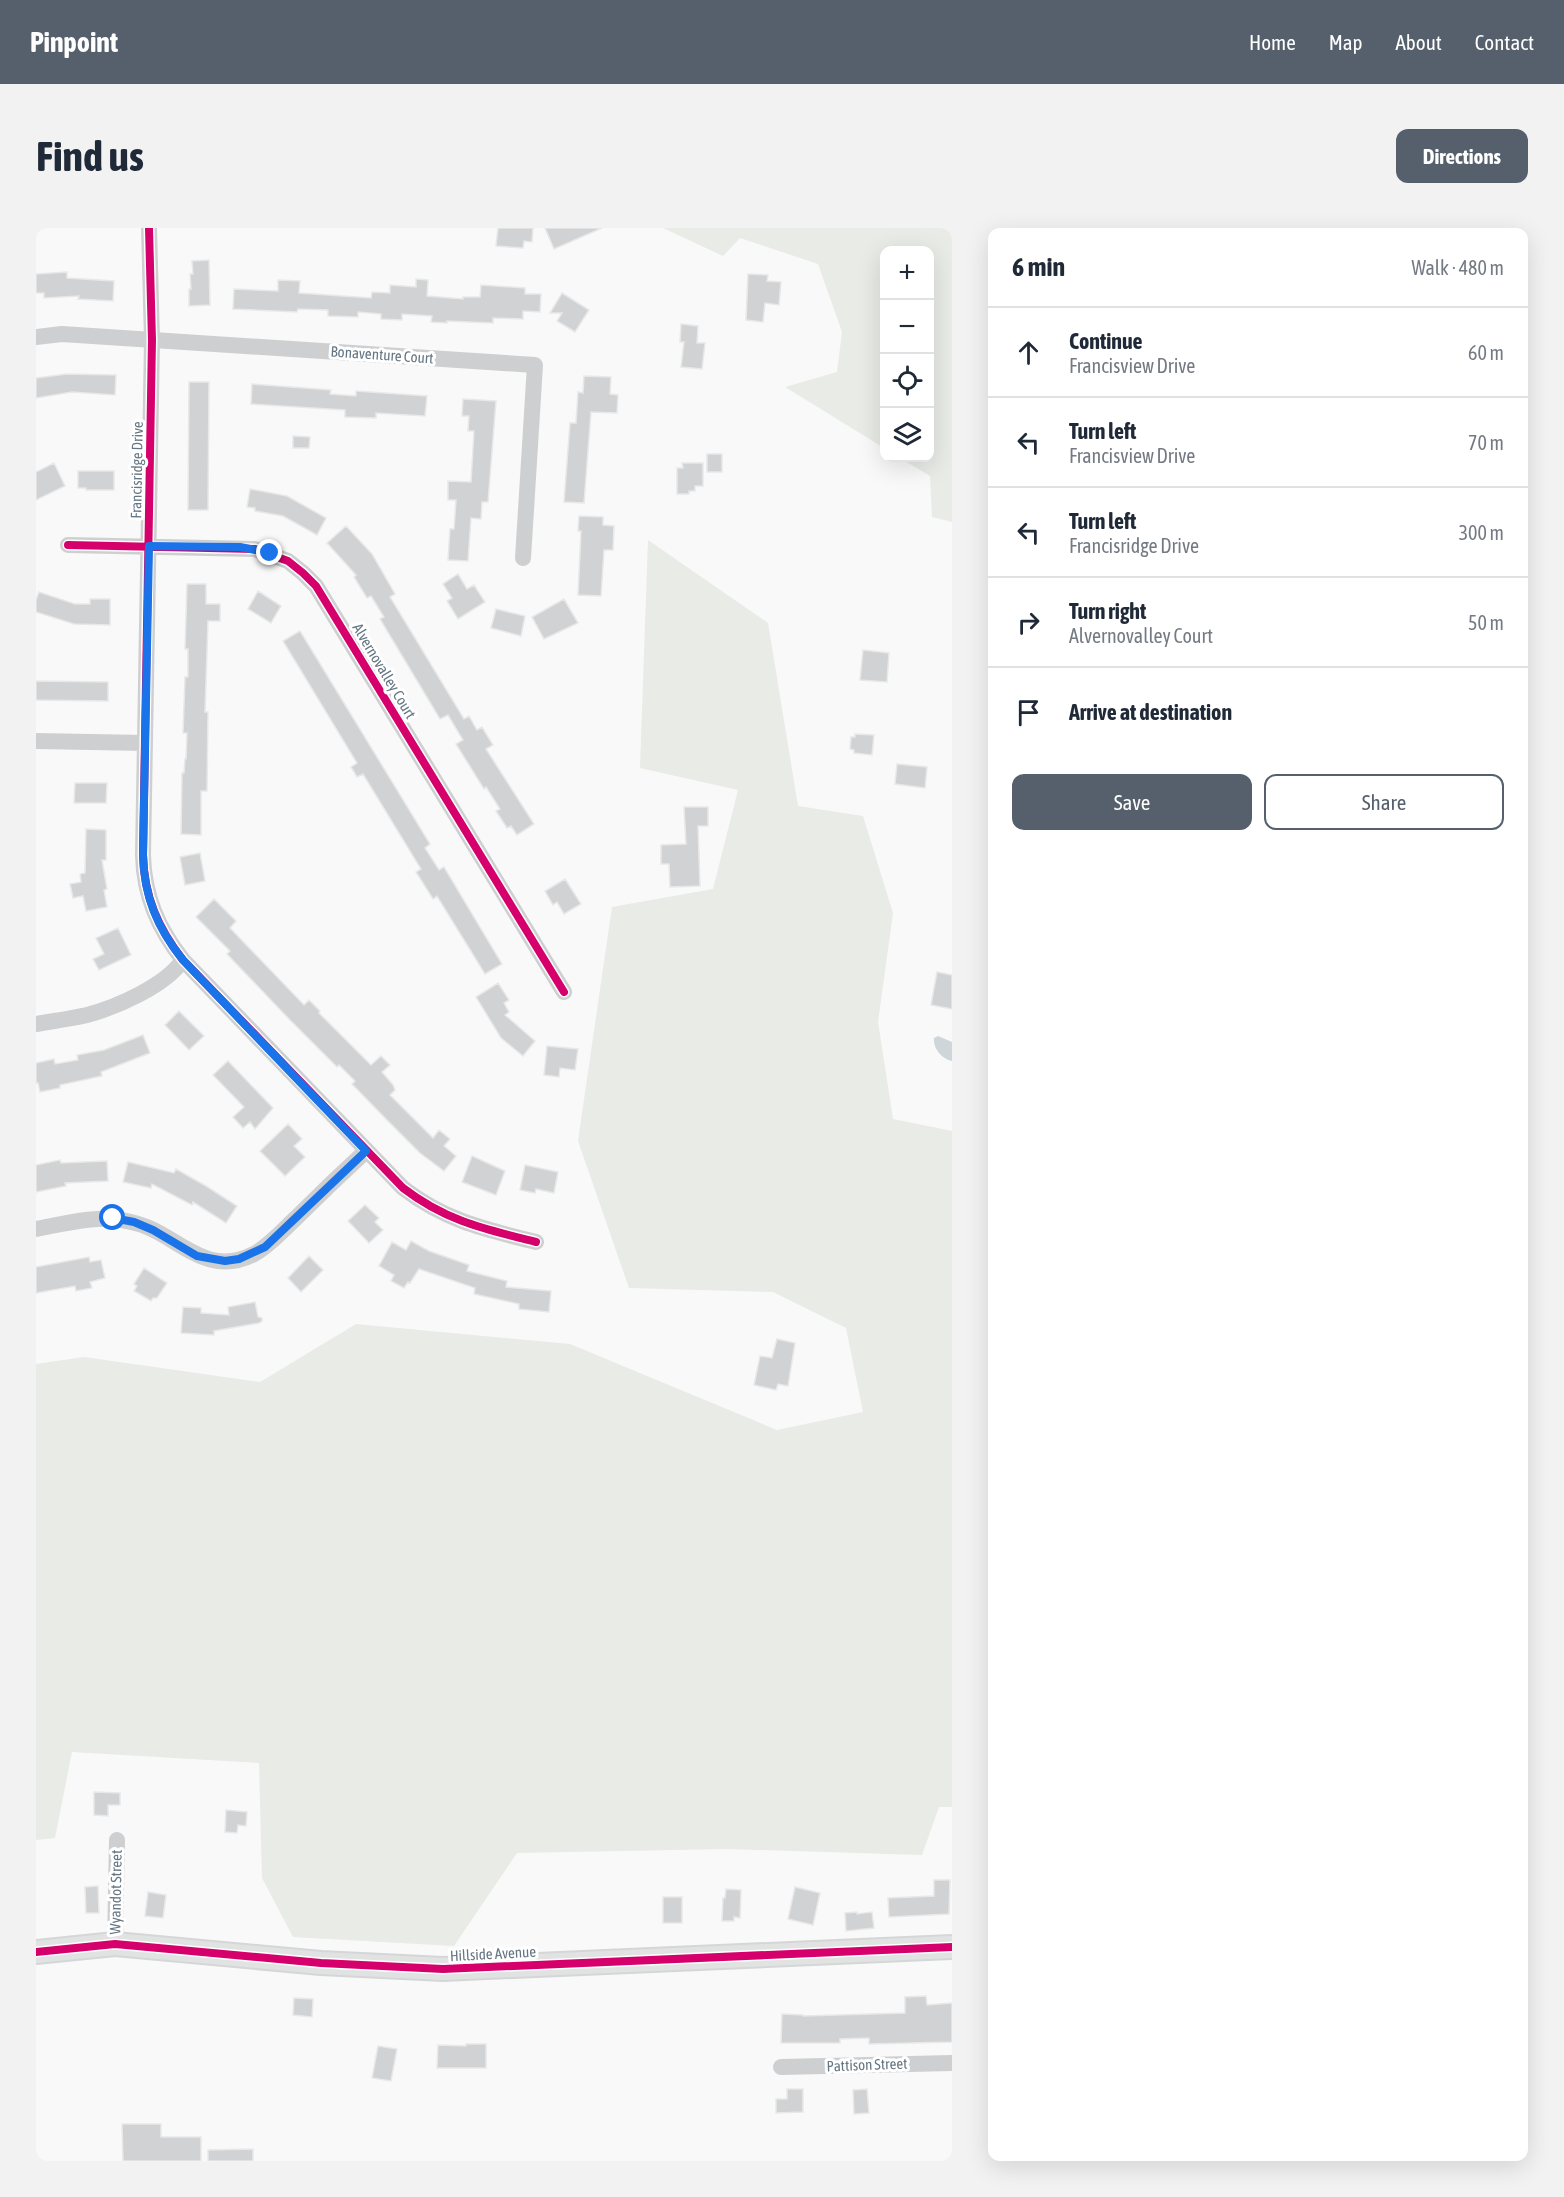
<!DOCTYPE html>
<html lang="en">
<head>
<meta charset="utf-8">
<style>
  body { margin:0; font-family:"Asap Condensed",sans-serif; background:#f2f2f3; color:#1f2937 }
  .controls { position:absolute; right:18px; top:18px; display:grid; overflow:hidden; border-radius:12px; box-shadow:0 6px 24px #0002 }
  .controls button { width:54px; height:54px; display:grid; place-items:center; padding:0; border:0; border-bottom:2px solid #e0e1e3; background:#fff; color:#1f2937; font:30px sans-serif }
  .stop { position:absolute; width:18px; height:18px; margin:-14px; border:4px solid #1a73e8; border-radius:50%; background:#fff }
  .stop.end { background:#1a73e8; border-color:#fff; box-shadow:0 2px 6px #0008 }
  .list { margin:0; padding:0; list-style:none }
  h2 { display:flex; justify-content:space-between; align-items:center; height:78px; margin:0; padding:0 24px; font-size:26px }
  h2 small { font-size:20px; font-weight:400; color:#747a83 }
  .list li { display:grid; grid-template-columns:39px 1fr auto; gap:18px; align-items:center; box-sizing:border-box; height:90px; padding:0 24px; border-top:2px solid #e0e1e3 }
  .list b { display:block; font-size:22px; white-space:nowrap }
  .list p { margin:0; font-size:20px; white-space:nowrap; color:#747a83 }
  .list em { font-size:20px; font-style:normal; color:#747a83 }
  .actions { display:flex; gap:12px; padding:18px 24px }
  .actions a { flex:1; padding:14px 0; border:2px solid #56606c; border-radius:12px; text-align:center; font-size:21px; color:#56606c }
  .actions .main { background:#56606c; color:#fff }
  .icon { flex:none; width:33px; height:33px; fill:none; stroke:currentColor; stroke-width:2; stroke-linecap:round; stroke-linejoin:round }
  .map { position:relative; flex:none; width:916px; height:1933px; overflow:hidden; border-radius:12px }
  header { display:flex; align-items:center; gap:36px; box-sizing:border-box; height:84px; padding:0 30px; background:#56606c; color:#fff }
  header strong { font-size:28px }
  nav { display:flex; gap:33px; margin-inline-start:auto; font-size:21px }
  .intro { display:flex; align-items:center; justify-content:space-between; box-sizing:border-box; height:144px; padding:0 36px }
  h1 { margin:0; font-size:42px }
  .button { padding:15px 27px; border-radius:12px; background:#56606c; color:#fff; font-size:21px; font-weight:700 }
  main { display:flex; gap:36px; padding:0 36px }
  aside { flex:1; background:#fff; border-radius:12px; box-shadow:0 6px 24px #0002 }
  .map>svg:first-child { display:block }
</style>
</head>
<body>
<header>
<strong>Pinpoint</strong>
<nav><a>Home</a><a>Map</a><a>About</a><a>Contact</a></nav>
</header>
<div class="intro"><h1>Find us</h1><a class="button">Directions</a></div>
<main>
<div class="map">
<svg width="916" height="1933" viewBox="0 0 916 1933">
  <rect width="100%" height="100%" fill="#f9f9f9"/>
  <path fill="#e8ebe6" d="M627,0H916V294L896,289L894,248L864,230H894V22H849L848,220L749,159L801,144L806,104L782,36L704,10L687,28Z
    M612,312L732,395L762,578L827,588L857,685L842,794L857,891L916,903V1579H903L886,1627L690,1621L481,1625L418,1718L257,1709L226,1650L223,1535L36,1524L19,1610L0,1612V1136L48,1129L224,1154L320,1096L534,1116L741,1202L827,1184L810,1100L737,1064L593,1060L542,913L576,679L677,661L702,562L604,540Z"/>
  <path fill="#ced6d9" d="M902,808L916,814V833C906,831 897,821 898,810Z"/>
  <path fill="#d0d2d3" stroke="#e8e8e8" stroke-width="1.5" d="M462,0H497L496,14L488,13L487,20L460,18Z
    M509,0H566L518,21Z
    M173,32L174,77L153,78V61H155L154,46H157L156,33Z
    M31,44V50L78,53L77,73L42,71L43,68L8,70V65H0V46Z
    M712,46L732,47L731,53L745,54L743,77L729,75L727,94L710,92Z
    M380,51L392,52L391,68L427,71V69H444L445,57L489,60V66H505L504,84L487,83V91L457,90V95L411,93V95L395,94L396,88L366,86V92L345,91V86L322,84V89L292,88V82L262,81L261,84L197,81L198,61L242,63V52L264,53L263,65L335,70L336,64L354,65V57L380,59Z
    M526,65L553,82L539,104L521,93L526,85H514Z
    M645,96L662,98L661,115H669L666,141L645,139L648,114H644Z
    M31,146L80,147L79,167L36,164L0,170V150Z
    M548,148L575,149L574,166L582,167L581,185L555,184L548,275L528,274L534,195H540L542,164L547,165Z
    M153,154H173L172,282H152Z
    M216,156L295,162L294,166L320,168V163L391,168L389,188L340,185V190L309,189V182L215,176Z
    M427,171L460,173L452,274H446L445,291L435,290L432,333L412,332L414,301H418L420,272H412V253L435,254L438,203H432L433,188H426Z
    M257,208L274,209L273,220H257Z
    M671,226H686V244H671Z
    M18,235L29,258L0,272V244Z
    M646,235H667V258H659V263H653V266H641V240H647Z
    M42,243H78V262H50V260H42Z
    M214,261L251,268L290,290L281,307L247,288L219,283V280L211,279Z
    M543,288L567,289V297L578,298L577,322H568L565,368L542,367L545,303H542Z
    M310,298L336,326L359,366L354,369L428,491L433,488L441,502L446,499L457,517L450,521L498,596L481,607L475,598L471,600L460,583L464,581L450,559L448,561L420,516L427,512L412,487L404,491L344,391L348,389L335,368L331,370L318,349L320,347L291,315Z
    M422,346L431,361L438,357L449,374L422,391L411,373L416,370L407,356Z
    M151,356H170V376H184V393H172L169,484H172L171,563H165V607L145,606L146,545H148L149,531H150L151,505H147L149,449H152V421H149Z
    M222,363L245,378L235,395L212,381Z
    M3,364L39,376H54V371H74V397L38,396L0,384V372Z
    M528,371L542,395L508,411L496,389Z
    M460,381L489,388L485,408L455,400Z
    M264,403L394,616L389,620L403,642L408,639L466,736L449,746L401,668L397,671L380,644L385,641L327,546L321,549L315,539L321,535L247,413Z
    M827,422L853,425L851,454L824,452Z
    M0,453L72,454V473L0,472Z
    M819,506L838,507L836,527L818,525V522L814,521L815,509H819Z
    M861,536L891,539L889,560L859,556Z
    M39,555H71L70,575H38Z
    M648,579H672V598H662L664,658L634,659L633,636H625V617L650,616Z
    M50,601L70,602V632H66L71,661L68,662L71,679L50,683L47,668L37,670L34,656L45,654L44,646L49,645Z
    M164,625L169,653L149,657L144,629Z
    M529,651L545,676L528,686L521,674L517,677L509,663Z
    M178,671L200,693L194,700L268,777L273,772L284,783L283,785L335,837L345,828L354,837L346,844L357,857L359,862L354,867L397,910L403,902L414,911L408,918L420,928L408,943L384,925L350,891L316,856L319,853L303,837L301,839L254,792L191,726L194,723L160,689Z
    M82,700L95,727L63,742L57,731L68,726L60,710Z
    M901,744L916,747V781L895,777Z
    M462,755L473,772L468,775L473,784L469,787L499,813L487,828L465,810L440,769Z
    M143,783L168,808L153,822L129,797Z
    M107,807L114,825L65,844L66,848L24,857V860L4,864L2,855H0V835L18,831L19,836L42,832L41,827L68,822Z
    M511,818L542,821L539,842L524,840L523,849L508,847Z
    M192,833L237,880L219,901L214,894L207,900L197,889L208,879L177,847Z
    M252,896L266,911L258,918L269,929L249,948L224,923Z
    M436,928L469,943L460,967L426,954Z
    M24,932L25,935L71,933L72,953L29,955L30,958L0,964V937Z
    M92,934L138,945L140,941L170,958L201,978L190,995L157,974L156,977L116,956L115,960L87,954Z
    M489,937L522,944L518,965L500,961L499,965L484,962Z
    M329,977L343,990L339,994L347,1002L333,1015L312,993Z
    M375,1013L393,1023L433,1037L431,1043L471,1053L470,1059L515,1063L513,1084L483,1081V1076L438,1066L439,1060L383,1041L374,1055L372,1054L368,1060L355,1053L358,1047L343,1038L356,1014L370,1022Z
    M273,1028L287,1042L265,1064L252,1050Z
    M53,1029L54,1034L65,1032L69,1050L54,1054L56,1060L40,1063L39,1058L0,1065V1039Z
    M108,1040L131,1055L121,1070H117L115,1073L98,1063L101,1058L98,1056Z
    M219,1074L222,1089L226,1090V1093L223,1095L178,1103V1107L145,1105L147,1079L165,1080V1085L193,1087L192,1079Z
    M741,1111L759,1115L752,1158L742,1156L740,1162L718,1157L724,1128L736,1130Z
    M58,1564L84,1565V1577H72V1588L58,1587Z
    M190,1582L211,1584L210,1598L202,1597L201,1605L189,1604Z
    M898,1652H914L913,1686L853,1689L852,1670L898,1668Z
    M62,1658L63,1685H50L49,1659Z
    M759,1659L784,1665L777,1697L752,1691Z
    M690,1661L705,1662L704,1690L698,1689V1693H686L687,1670H689Z
    M112,1664L130,1667L127,1690L109,1688Z
    M627,1669H646V1695H627Z
    M821,1684V1686L836,1684L838,1700L810,1703L809,1685Z
    M890,1768L891,1777L916,1775V1814L833,1816V1810L804,1811V1815H745L746,1786L767,1787V1788L869,1785V1769Z
    M258,1770L277,1771L276,1789L257,1787Z
    M430,1816H450V1840H401L402,1817L430,1818Z
    M342,1818L361,1821L355,1853L336,1850Z
    M751,1861H767V1884L740,1885V1871H751Z
    M831,1861L833,1885L818,1886L817,1862Z
    M86,1896H125V1909H165V1933H87Z
    M217,1921V1933H172V1922Z"/>
  <g fill="none" stroke-linecap="round" stroke-linejoin="round">
    <g stroke="#d5d6d7" stroke-width="26">
      <path id="secondary" d="M0,1724L79,1716L285,1735L407,1741L916,1719"/>
    </g>
    <path stroke="#cecfd0" stroke-width="16" d="M113,0L116,112L107,627C108,668 122,700 147,732L367,960C410,993 448,1001 500,1014
      M0,109L26,106L499,137L487,330
      M32,317L219,321L252,333L267,345L280,358L528,764
      M0,513L109,515
      M0,796C17,793 34,791 51,787C81,779 129,758 147,732
      M0,1001C32,995 63,986 95,994C140,1003 167,1052 218,1026C234,1017 247,1002 260,990C283,967 306,945 330,923
      M79,1716L81,1612
      M745,1839L916,1835"/>
    <use href="#secondary" stroke="#e1e2e2" stroke-width="22"/>
    <g stroke="#fff" stroke-width="11">
      <path id="cycleway" d="M113,0L116,112L107,627C108,668 122,700 147,732L367,960C410,993 448,1001 500,1014
        M32,317L219,321L252,333L267,345L280,358L528,764
        M0,1724L79,1716L285,1735L407,1741L916,1719"/>
    </g>
    <use href="#cycleway" stroke="#d6006c" stroke-width="8"/>
  </g>
  <g fill="none" stroke-linecap="round" stroke-linejoin="round">
    <path stroke="#1a73e8" stroke-width="8" d="M77,990L98,994L117,1002L161,1028L189,1033L203,1031L229,1019L330,923L147,732C121,700 108,668 107,627L113,318L204,319L234,325"/>
  </g>
  <g text-anchor="middle" stroke-width="6" stroke-linejoin="round" paint-order="stroke">
    <g font-size="15" fill="#657683" stroke="#fff">
      <text transform="translate(346 127) rotate(4)" y="5">Bonaventure Court</text>
      <text transform="translate(101 242) rotate(-89)" y="5">Francisridge Drive</text>
      <text transform="translate(348 443) rotate(59)" y="5">Alvernovalley Court</text>
      <text transform="translate(80 1664) rotate(-89)" y="5">Wyandot Street</text>
      <text transform="translate(457 1726) rotate(-3)" y="5">Hillside Avenue</text>
      <text transform="translate(831 1837) rotate(-2)" y="5">Pattison Street</text>
    </g>
  </g>
</svg>
<div class="controls">
<button>+</button>
<button>−</button>
<button><svg class="icon" aria-label="locate" viewBox="0 0 24 24"><circle cx="12" cy="12" r="6"/><path d="M12 2v4M12 18v4M2 12h4M18 12h4"/></svg></button>
<button><svg class="icon" aria-label="layers" viewBox="0 0 24 24"><path d="M12 4l9 5-9 5-9-5zM3 14l9 5 9-5"/></svg></button>
</div>
<div class="stop" style="left:77px;top:990px"></div>
<div class="stop end" style="left:234px;top:325px"></div>
</div>
<aside>
<h2>6 min<small>Walk · 480 m</small></h2>
<ul class="list">
<li><svg class="icon" aria-label="ahead" viewBox="0 0 24 24"><path d="M12 20V5M6 11l6-6 6 6"/></svg><div><b>Continue</b><p>Francisview Drive</p></div><em>60 m</em></li>
<li><svg class="icon" aria-label="left" viewBox="0 0 24 24"><path d="M17 20v-9H6M10 6l-5 5 5 5"/></svg><div><b>Turn left</b><p>Francisview Drive</p></div><em>70 m</em></li>
<li><svg class="icon" aria-label="left" viewBox="0 0 24 24"><path d="M17 20v-9H6M10 6l-5 5 5 5"/></svg><div><b>Turn left</b><p>Francisridge Drive</p></div><em>300 m</em></li>
<li><svg class="icon" aria-label="right" viewBox="0 0 24 24"><path d="M7 20v-9h11M14 6l5 5-5 5"/></svg><div><b>Turn right</b><p>Alvernovalley Court</p></div><em>50 m</em></li>
<li><svg class="icon" aria-label="arrive" viewBox="0 0 24 24"><path d="M6 21V4h12l-3 4 3 4H6"/></svg><div><b>Arrive at destination</b></div></li>
</ul>
<div class="actions"><a class="main">Save</a><a>Share</a></div>
</aside>
</main>
</body>
</html>
